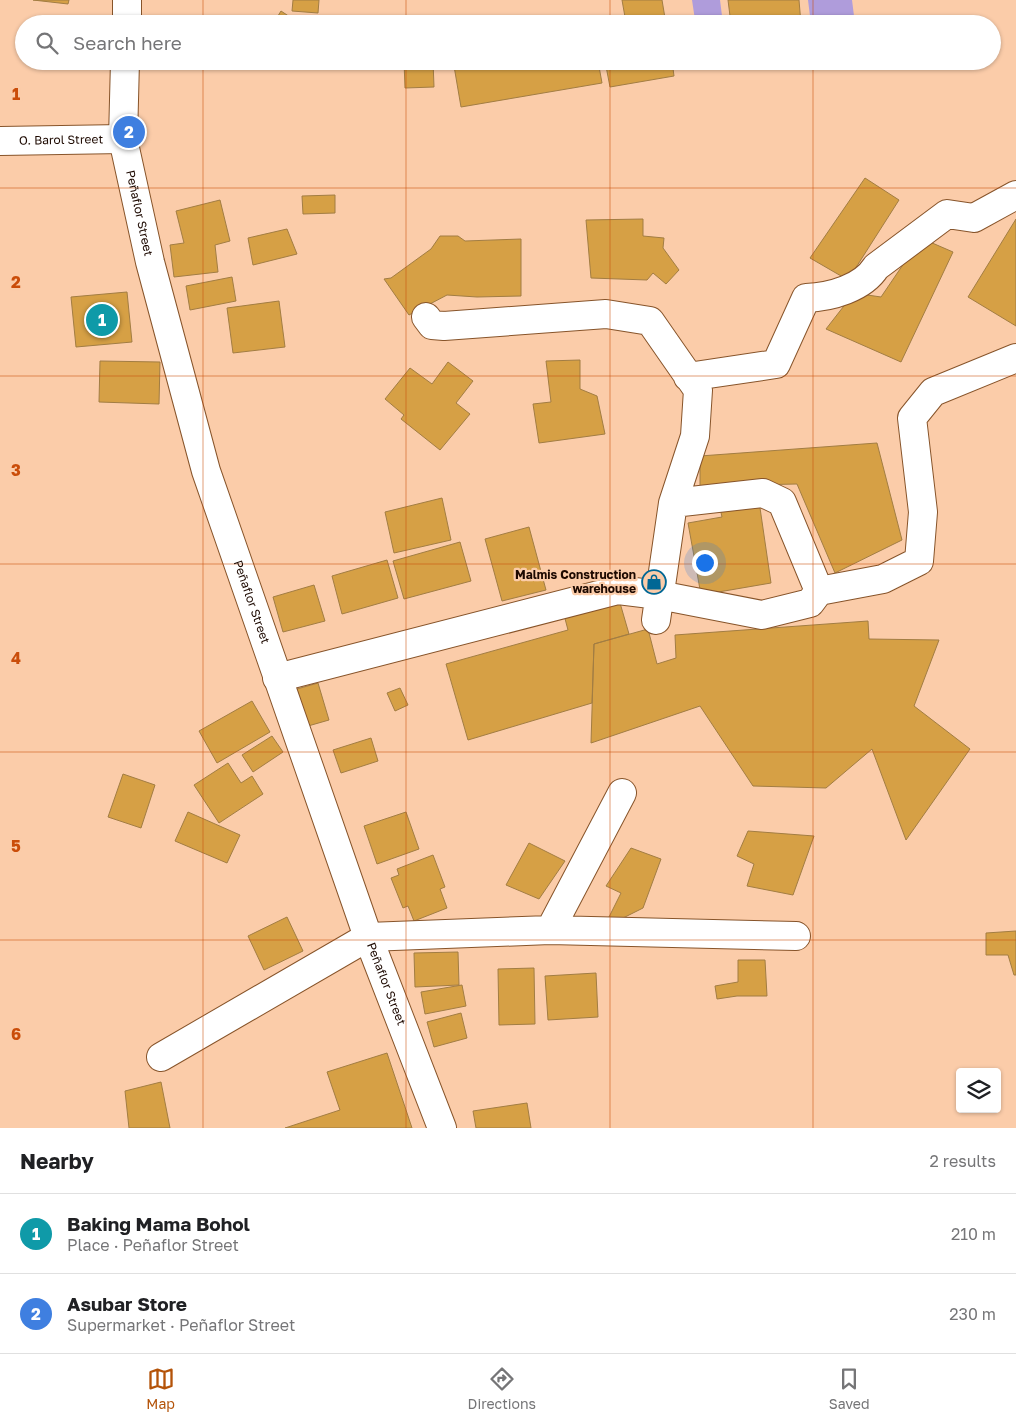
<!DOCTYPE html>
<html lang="en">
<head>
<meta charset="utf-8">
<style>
  body { margin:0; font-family:"Golos Text",sans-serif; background:#f6f6f6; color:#202124 }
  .controls { position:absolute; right:15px; bottom:15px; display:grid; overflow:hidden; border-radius:5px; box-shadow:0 1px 4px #0004 }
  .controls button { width:45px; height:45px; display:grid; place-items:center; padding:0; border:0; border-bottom:1px solid #e0e0e0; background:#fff; color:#202124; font:25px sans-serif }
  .you { position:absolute; left:704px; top:562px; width:18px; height:18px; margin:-12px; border:4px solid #fff; border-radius:50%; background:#1a73e8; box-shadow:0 0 0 8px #1a73e833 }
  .badge { display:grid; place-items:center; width:32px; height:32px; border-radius:50%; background:#b45309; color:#fff; font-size:16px; font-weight:700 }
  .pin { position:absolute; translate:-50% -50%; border:2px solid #fff; box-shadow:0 1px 5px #0006 }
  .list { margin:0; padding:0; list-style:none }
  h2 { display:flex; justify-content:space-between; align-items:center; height:65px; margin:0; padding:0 20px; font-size:21px }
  h2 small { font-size:16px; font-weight:400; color:#757577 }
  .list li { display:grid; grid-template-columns:32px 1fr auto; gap:15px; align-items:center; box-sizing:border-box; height:80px; padding:0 20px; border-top:1px solid #e0e0e0 }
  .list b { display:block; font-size:19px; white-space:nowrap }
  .list p { margin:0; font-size:16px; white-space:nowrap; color:#757577 }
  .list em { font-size:16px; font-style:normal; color:#757577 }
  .icon { flex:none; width:28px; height:28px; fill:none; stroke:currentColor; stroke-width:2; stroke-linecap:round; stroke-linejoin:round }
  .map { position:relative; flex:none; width:1016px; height:1128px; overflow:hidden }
  .search { position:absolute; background:#fff; box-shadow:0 1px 4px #0004; left:15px; right:15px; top:15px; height:55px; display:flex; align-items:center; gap:12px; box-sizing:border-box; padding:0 18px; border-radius:28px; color:#757577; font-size:19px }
  .sheet { height:225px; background:#fff }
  nav { display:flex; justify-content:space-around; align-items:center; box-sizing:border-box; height:70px; border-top:1px solid #e0e0e0; background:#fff; font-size:14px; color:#757577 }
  nav a { display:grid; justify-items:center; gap:2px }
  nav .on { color:#b45309 }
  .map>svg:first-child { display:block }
</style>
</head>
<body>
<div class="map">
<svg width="1016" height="1128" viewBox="0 0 1016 1128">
  <rect width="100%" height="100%" fill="#fbcca9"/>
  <path fill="#af9cdb" d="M692,0H720L722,16L695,20Z
    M808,0H852L855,24H811Z"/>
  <path fill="#d6a045" stroke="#a27d43" d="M33,0H69L68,4Z
    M293,0H319L318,13L292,11Z
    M622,0H662L666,24H610L615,17H625Z
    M728,0H799L801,24H731Z
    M281,11L293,19L290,24H273Z
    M351,17L379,22V24H350Z
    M404,61H433L434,87L405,88Z
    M483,61H598L602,83L461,107L454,66Z
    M605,61H672L674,76L610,87Z
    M865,178L899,200L848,280L810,258Z
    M335,195V213L303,214L302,196Z
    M220,200L230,241L215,245L218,272L174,277L170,245L184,243L176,211Z
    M643,219V236L664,238L663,248L679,270L666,284L653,273L647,280L591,278L586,220Z
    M1016,219V326L968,297Z
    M287,229L297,254L253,265L248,238Z
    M440,236H458L465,241L521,239V296L477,297L447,295L409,315L384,279L391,278L431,249Z
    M923,239L953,252L901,362L826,329L854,293L881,297L913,250Z
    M232,277L236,301L190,310L186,286Z
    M127,292L132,342L76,347L71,297Z
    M279,301L285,347L233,353L227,308Z
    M580,360V389L597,396L605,434L539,443L533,404L551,402L546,361Z
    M100,361L160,362L159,404L99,402Z
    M448,362L473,381L456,403L470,414L440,450L401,419L404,415L385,399L410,368L432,384Z
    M877,443L902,540L835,573L797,484L700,486V456Z
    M442,498L451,540L394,553L385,512Z
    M759,501L771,583L701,595L688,523L722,517L720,508Z
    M529,527L546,590L502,601L485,539Z
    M460,542L471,581L404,599L393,561Z
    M387,560L398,598L342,614L332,576Z
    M314,585L325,621L283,632L273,597Z
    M618,596L629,634L594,644L592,703L468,740L446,664L568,630L563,611Z
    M868,621L869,639L939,640L914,706L970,749L906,840L872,749L826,788L753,786L700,706L591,743L594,644L648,629L657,664L676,658L675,635Z
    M318,683L329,720L308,726L297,689Z
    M400,688L408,705L395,711L387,693Z
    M252,701L270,732L217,763L199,731Z
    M272,736L283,752L253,772L242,755Z
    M371,738L378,761L341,773L333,750Z
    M228,763L241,783L252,776L263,794L219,823L194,785Z
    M123,774L155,785L141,828L108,817Z
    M188,812L240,835L227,863L175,841Z
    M406,812L419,849L377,864L364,826Z
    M748,831L814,836L793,895L747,886L754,864L737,856Z
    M529,843L565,861L539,899L506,885Z
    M631,848L661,859L643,908L615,922L608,919L621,893L606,886Z
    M433,855L445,887L440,889L447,908L414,921L408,906L403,908L391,878L399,875L397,869Z
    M287,917L303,951L264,970L248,936Z
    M1016,931V975H1014L1008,955H986V933Z
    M458,952L459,985L415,987L414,953Z
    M738,960H765L767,996H737L717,999L715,986L738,982Z
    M534,968L535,1024L499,1025L498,969Z
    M596,973L598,1017L548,1020L545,976Z
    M462,985L466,1006L425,1014L421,992Z
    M461,1013L467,1038L434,1047L427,1022Z
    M387,1053L412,1128H285L340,1110L327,1072Z
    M161,1082L170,1128H129L125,1091Z
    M527,1103L531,1128H476L473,1111Z"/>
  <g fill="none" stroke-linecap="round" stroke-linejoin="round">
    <g stroke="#87542a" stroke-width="30">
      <path id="minor" d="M426,317L432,325L444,326L606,314L650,321L698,390L695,436L673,503L656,620
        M688,377L776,364L806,298C831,297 863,288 876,267L947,214L974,218L1016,195
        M819,591L883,579L919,561L923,512L912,418L933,392L1016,358
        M277,678L618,590L659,595L762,615L810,603L819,591L782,502L763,493L673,503
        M550,930L622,793
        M161,1057L368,937L550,930L796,936"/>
    </g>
    <g stroke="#87542a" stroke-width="30">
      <g id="major">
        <path d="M127,24V0"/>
        <path id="s1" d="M125,61L123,139L150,262L206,471L368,937L442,1128"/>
        <path id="s2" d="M0,141L123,139"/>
      </g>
    </g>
    <use href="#minor" stroke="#fff" stroke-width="28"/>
    <use href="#major" stroke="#fff" stroke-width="28"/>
  </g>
  <path fill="none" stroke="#ca4d0a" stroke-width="1" stroke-opacity="0.55" d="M203,0V24M406,0V24M610,0V24M813,0V24M203,61V1128M406,61V1128M610,61V1128M813,61V1128M0,188H1016M0,376H1016M0,564H1016M0,752H1016M0,940H1016"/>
  <defs>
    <g id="shop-ring" transform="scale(1.25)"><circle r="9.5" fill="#fbcca9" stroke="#006795" stroke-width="1.5"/><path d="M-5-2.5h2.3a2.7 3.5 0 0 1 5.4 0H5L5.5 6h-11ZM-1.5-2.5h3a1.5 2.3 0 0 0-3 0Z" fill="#006795"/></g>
  </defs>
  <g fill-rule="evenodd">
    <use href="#shop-ring" x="654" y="582"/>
  </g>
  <g text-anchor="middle" stroke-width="4.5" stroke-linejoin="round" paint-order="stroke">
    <g font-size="12" fill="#1d0900" stroke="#fbcca9">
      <text dy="4" stroke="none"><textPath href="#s2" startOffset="61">O. Barol Street</textPath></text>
      <text dy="4" stroke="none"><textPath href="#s1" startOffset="154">Peñaflor Street</textPath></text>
      <text dy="4" stroke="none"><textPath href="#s1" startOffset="559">Peñaflor Street</textPath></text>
      <text dy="4" stroke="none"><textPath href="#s1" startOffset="964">Peñaflor Street</textPath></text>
    </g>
    <g font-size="12" font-weight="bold" fill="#1d0900" stroke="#fbcca9" text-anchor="end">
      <text x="636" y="579">Malmis Construction<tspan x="636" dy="14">warehouse</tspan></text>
    </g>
  </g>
  <g font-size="16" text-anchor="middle" font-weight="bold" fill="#ca4d0a" stroke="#fbcca9" stroke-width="4.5" stroke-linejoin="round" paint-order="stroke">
    <text x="16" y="100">1</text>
    <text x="16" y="288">2</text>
    <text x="16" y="476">3</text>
    <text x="16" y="664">4</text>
    <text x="16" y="852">5</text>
    <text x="16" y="1040">6</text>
  </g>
</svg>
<div class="controls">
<button><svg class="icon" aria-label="layers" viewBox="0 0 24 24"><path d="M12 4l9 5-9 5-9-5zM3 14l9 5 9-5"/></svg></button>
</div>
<div class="you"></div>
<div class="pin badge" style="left:102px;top:320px;background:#0f9aa8">1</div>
<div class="pin badge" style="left:129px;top:132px;background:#3f7fe0">2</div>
<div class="search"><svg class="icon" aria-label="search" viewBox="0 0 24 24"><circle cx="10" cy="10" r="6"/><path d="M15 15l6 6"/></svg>Search here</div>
</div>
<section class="sheet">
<h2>Nearby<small>2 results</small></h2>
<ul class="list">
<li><span class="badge" style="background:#0f9aa8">1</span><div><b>Baking Mama Bohol</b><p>Place · Peñaflor Street</p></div><em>210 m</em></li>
<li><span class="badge" style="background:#3f7fe0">2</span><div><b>Asubar Store</b><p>Supermarket · Peñaflor Street</p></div><em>230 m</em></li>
</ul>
</section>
<nav>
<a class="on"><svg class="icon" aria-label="map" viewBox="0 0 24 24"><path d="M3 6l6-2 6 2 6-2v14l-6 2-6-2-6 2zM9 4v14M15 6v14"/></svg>Map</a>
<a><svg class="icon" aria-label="directions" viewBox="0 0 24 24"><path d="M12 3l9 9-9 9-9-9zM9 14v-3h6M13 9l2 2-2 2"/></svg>Directions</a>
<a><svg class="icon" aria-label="saved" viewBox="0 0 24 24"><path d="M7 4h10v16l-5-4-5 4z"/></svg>Saved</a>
</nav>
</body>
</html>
